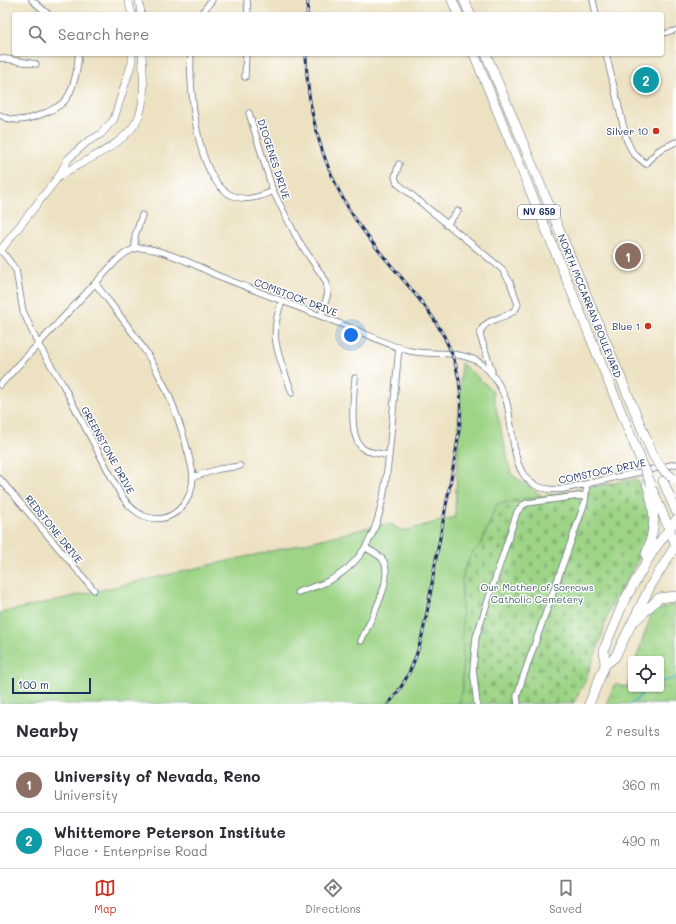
<!DOCTYPE html>
<html lang="en">
<head>
<meta charset="utf-8">
<style>
  body { margin:0; font-family:Mali,sans-serif; background:#f7f7f7; color:#2b2b33 }
  .controls { position:absolute; right:12px; bottom:12px; display:grid; overflow:hidden; border-radius:4px; box-shadow:0 1px 3px #0004 }
  .controls button { width:36px; height:36px; display:grid; place-items:center; padding:0; border:0; border-bottom:1px solid #e1e1e2; background:#fff; color:#2b2b33; font:20px sans-serif }
  .scale { position:absolute; left:12px; bottom:10px; width:79px; box-sizing:border-box; padding-left:4px; border:2px solid #1b2f5e; border-top:0; font-size:11px; line-height:14px; white-space:nowrap; color:#1b2f5e; -webkit-text-stroke:3px #fff; paint-order:stroke }
  .you { position:absolute; left:351px; top:335px; width:14px; height:14px; margin:-10px; border:3px solid #fff; border-radius:50%; background:#1a73e8; box-shadow:0 0 0 6px #1a73e833 }
  .badge { display:grid; place-items:center; width:26px; height:26px; border-radius:50%; background:#c8321e; color:#fff; font-size:13px; font-weight:700 }
  .pin { position:absolute; translate:-50% -50%; border:2px solid #fff; box-shadow:0 1px 4px #0006 }
  .list { margin:0; padding:0; list-style:none }
  h2 { display:flex; justify-content:space-between; align-items:center; height:52px; margin:0; padding:0 16px; font-size:17px }
  h2 small { font-size:13px; font-weight:400; color:#7c7c81 }
  .list li { display:grid; grid-template-columns:26px 1fr auto; gap:12px; align-items:center; box-sizing:border-box; height:56px; padding:0 16px; border-top:1px solid #e1e1e2 }
  .list b { display:block; font-size:15px; white-space:nowrap }
  .list p { margin:0; font-size:13px; white-space:nowrap; color:#7c7c81 }
  .list em { font-size:13px; font-style:normal; color:#7c7c81 }
  .icon { flex:none; width:22px; height:22px; fill:none; stroke:currentColor; stroke-width:2; stroke-linecap:round; stroke-linejoin:round }
  .map { position:relative; flex:none; width:676px; height:704px; overflow:hidden }
  .search { position:absolute; background:#fff; box-shadow:0 1px 3px #0004; left:12px; right:12px; top:12px; height:44px; display:flex; align-items:center; gap:10px; box-sizing:border-box; padding:0 14px; border-radius:4px; color:#7c7c81; font-size:15px }
  .sheet { height:164px; background:#fff }
  nav { display:flex; justify-content:space-around; align-items:center; box-sizing:border-box; height:56px; border-top:1px solid #e1e1e2; background:#fff; font-size:11px; color:#7c7c81 }
  nav a { display:grid; justify-items:center; gap:2px }
  nav .on { color:#c8321e }
  .map>svg:first-child { display:block }
</style>
</head>
<body>
<div class="map">
<svg width="676" height="704" viewBox="0 0 676 704">
  <defs>
    <pattern id="cemetery-stones" width="16" height="16" patternUnits="userSpaceOnUse"><rect width="16" height="16" fill="#9dd486"/><path d="M2 7V4a2 2 0 0 1 4 0v3zM10 15v-3a2 2 0 0 1 4 0v3z" fill="#87b676"/></pattern>
    <pattern id="park-crowns" width="20" height="18" patternUnits="userSpaceOnUse"><rect width="20" height="18" fill="#9dd486"/><path d="M2 6a3 3 0 1 1 6 0M12 15a3 3 0 1 1 6 0" fill="none" stroke="#87b676"/></pattern>
  </defs>
  <rect width="100%" height="100%" fill="#fff"/>
  <filter id="ink" filterUnits="userSpaceOnUse"><feTurbulence type="fractalNoise" baseFrequency=".025" numOctaves="2"/><feDisplacementMap in="SourceGraphic" scale="8" xChannelSelector="R" yChannelSelector="G"/><feConvolveMatrix kernelMatrix="1 2 1 2 8 2 1 2 1" color-interpolation-filters="sRGB"/></filter>
  <filter id="wash" filterUnits="userSpaceOnUse"><feTurbulence type="fractalNoise" baseFrequency=".012" numOctaves="4" result="noise"/><feDisplacementMap in="SourceGraphic" scale="16" xChannelSelector="R" yChannelSelector="G"/><feGaussianBlur stdDeviation="0.9" result="paint"/><feColorMatrix in="noise" values="0 0 0 0 0 0 0 0 0 0 0 0 0 0 0 0 0 1.4 0 .05"/><feComposite in="paint" operator="in"/></filter>
  <g filter="url(#wash)">
    <rect width="100%" height="100%" fill="#ece1c1"/>
    <path fill="#9dd486" stroke="#5c8272" d="M461,363L492,390L511,474L542,496L497,504L481,544L472,553L462,582L463,690L457,704H0V613L298,545L374,526L391,524L400,530H407L455,517Z"/>
    <path fill="url(#cemetery-stones)" stroke="#5c8272" d="M636,479L647,497L651,517L647,544L609,610L599,645L584,683L573,704H457L463,690L462,582L464,570L472,553L481,544L497,504Z"/>
    <path fill="url(#park-crowns)" stroke="#5c8272" d="M674,604L676,610V704H606L615,684L627,687L631,675V689H661V659H636L652,612Z"/>
    <g fill="none" stroke-linecap="round" stroke-linejoin="round">
      <path stroke="#44abc3" stroke-width="1.5" d="M661,682L676,678
        M630,704L638,699L643,691L646,689"/>
    </g>
  </g>
  <g filter="url(#ink)">
    <g fill="none" stroke-linecap="round" stroke-linejoin="round">
      <g stroke="#646d81" stroke-width="5.5">
        <path id="pedestrian" d="M662,34L676,30"/>
      </g>
      <g stroke="#646d81" stroke-width="7">
        <path id="minor" d="M32,0L48,14
          M247,0L248,14
          M593,0L596,14
          M201,14L212,0
          M191,54C189,88 196,175 229,194C244,202 258,198 273,191
          M606,54L627,141L633,153L646,164L659,150L676,142
          M0,58L36,64
          M245,77L246,54
          M249,113L273,191L298,240L326,281L328,293L321,316
          M0,115C5,118 12,120 18,120C30,120 60,109 66,99C73,91 79,65 78,54
          M399,164L395,177L397,183L502,269L510,282L518,304C513,321 482,315 480,335L492,371
          M446,225L458,211
          M135,249V236L142,215
          M1,250L16,270L23,311L38,344L63,385L121,495C126,502 131,509 140,514C170,531 198,499 192,469C185,438 174,403 159,375C143,343 116,311 95,283
          M282,301C267,339 280,357 292,393
          M355,378C354,397 347,439 365,450C371,453 382,454 389,455L399,347
          M0,385L117,260C124,254 130,249 139,248C159,247 198,266 216,275C261,293 306,310 351,328C367,334 394,348 410,351C434,356 463,349 483,365C494,374 501,387 506,400C517,436 506,496 563,489L676,464
          M193,477L219,469L240,466
          M0,479L94,590
          M298,592C306,589 316,587 324,583C377,560 383,506 389,455
          M361,641C369,622 395,579 383,560C380,555 371,551 366,548
          M477,704L473,669L476,637L517,512L523,505L527,503L586,495
          M518,704L517,696L522,680L585,502L587,484"/>
      </g>
      <g stroke="#646d81" stroke-width="8">
        <path id="tertiary" d="M128,0L132,14
          M139,0L141,14
          M59,176C84,160 129,144 139,116C146,97 143,73 142,54
          M0,251L59,176L68,159L87,142L101,134L114,119L132,62V54"/>
      </g>
      <g stroke="#646d81" stroke-width="10">
        <path id="primary" d="M452,0L458,14
          M464,0L470,14
          M474,54L640,458
          M486,54L653,455
          M663,481L676,511
          M653,491L676,545
          M646,555C656,526 656,514 647,484
          M636,620L659,598L676,596
          M605,665L615,657L651,585L676,545
          M589,704L605,665L604,649L624,601L653,551L676,520"/>
      </g>
      <use href="#pedestrian" stroke="#fff" stroke-width="4"/>
      <use href="#minor" stroke="#fff" stroke-width="5.5"/>
      <use href="#tertiary" stroke="#fff" stroke-width="7"/>
      <use href="#primary" stroke="#fff" stroke-width="9"/>
      <g stroke="#1b2f5e" stroke-width="3">
        <path id="rail" d="M307,14L308,0
          M306,54C307,122 329,188 371,241C405,285 450,323 459,380C464,413 457,446 451,479C446,505 441,532 436,559C427,609 424,665 388,704"/>
      </g>
      <use href="#rail" stroke="#fff" stroke-width="1.5" stroke-dasharray="4.5" stroke-linecap="butt"/>
      <g stroke="#646d81" stroke-width="10" stroke-linecap="butt">
        <path id="primary-bridge" d="M653,455L663,470L673,478
          M640,458L651,484"/>
      </g>
      <use href="#primary-bridge" stroke="#fff" stroke-width="9"/>
    </g>
  </g>
  <g fill="#c8321e" stroke="#fff" stroke-width="1.5">
    <circle cx="656" cy="131" r="4"/>
    <circle cx="648" cy="326" r="4"/>
  </g>
  <g text-anchor="middle" stroke-width="3" stroke-linejoin="round" paint-order="stroke">
    <rect fill="#fff" stroke="#5f6d8e" stroke-width="1" x="518" y="205" width="42" height="14" rx="3"/>
    <g font-size="9" font-weight="bold" fill="#1b2f5e">
      <text x="539" y="215">NV 659</text>
    </g>
    <g font-size="10" fill="#1b2f5e" stroke="#fff" text-anchor="end">
      <text x="648" y="135">Silver 10</text>
      <text x="640" y="330">Blue 1</text>
    </g>
    <g font-size="10" fill="#1b2f5e" stroke="#fff">
      <text transform="translate(274 159) rotate(72)" y="4">DIOGENES DRIVE</text>
      <text transform="translate(296 297) rotate(21)" y="4">COMSTOCK DRIVE</text>
      <text transform="translate(590 306) rotate(68)" y="4">NORTH MCCARRAN BOULEVARD</text>
      <text transform="translate(108 450) rotate(61)" y="4">GREENSTONE DRIVE</text>
      <text transform="translate(602 471) rotate(-12)" y="4">COMSTOCK DRIVE</text>
      <text transform="translate(54 529) rotate(51)" y="4">REDSTONE DRIVE</text>
    </g>
    <g font-size="10" fill="#42616a" stroke="#fff">
      <text x="537" y="591">Our Mother of Sorrows<tspan x="537" dy="12">Catholic Cemetery</tspan></text>
    </g>
  </g>
</svg>
<div class="controls">
<button><svg class="icon" aria-label="locate" viewBox="0 0 24 24"><circle cx="12" cy="12" r="6"/><path d="M12 2v4M12 18v4M2 12h4M18 12h4"/></svg></button>
</div>
<div class="scale">100 m</div>
<div class="you"></div>
<div class="pin badge" style="left:628px;top:256px;background:#8d6e63">1</div>
<div class="pin badge" style="left:646px;top:80px;background:#0f9aa8">2</div>
<div class="search"><svg class="icon" aria-label="search" viewBox="0 0 24 24"><circle cx="10" cy="10" r="6"/><path d="M15 15l6 6"/></svg>Search here</div>
</div>
<section class="sheet">
<h2>Nearby<small>2 results</small></h2>
<ul class="list">
<li><span class="badge" style="background:#8d6e63">1</span><div><b>University of Nevada, Reno</b><p>University</p></div><em>360 m</em></li>
<li><span class="badge" style="background:#0f9aa8">2</span><div><b>Whittemore Peterson Institute</b><p>Place · Enterprise Road</p></div><em>490 m</em></li>
</ul>
</section>
<nav>
<a class="on"><svg class="icon" aria-label="map" viewBox="0 0 24 24"><path d="M3 6l6-2 6 2 6-2v14l-6 2-6-2-6 2zM9 4v14M15 6v14"/></svg>Map</a>
<a><svg class="icon" aria-label="directions" viewBox="0 0 24 24"><path d="M12 3l9 9-9 9-9-9zM9 14v-3h6M13 9l2 2-2 2"/></svg>Directions</a>
<a><svg class="icon" aria-label="saved" viewBox="0 0 24 24"><path d="M7 4h10v16l-5-4-5 4z"/></svg>Saved</a>
</nav>
</body>
</html>
